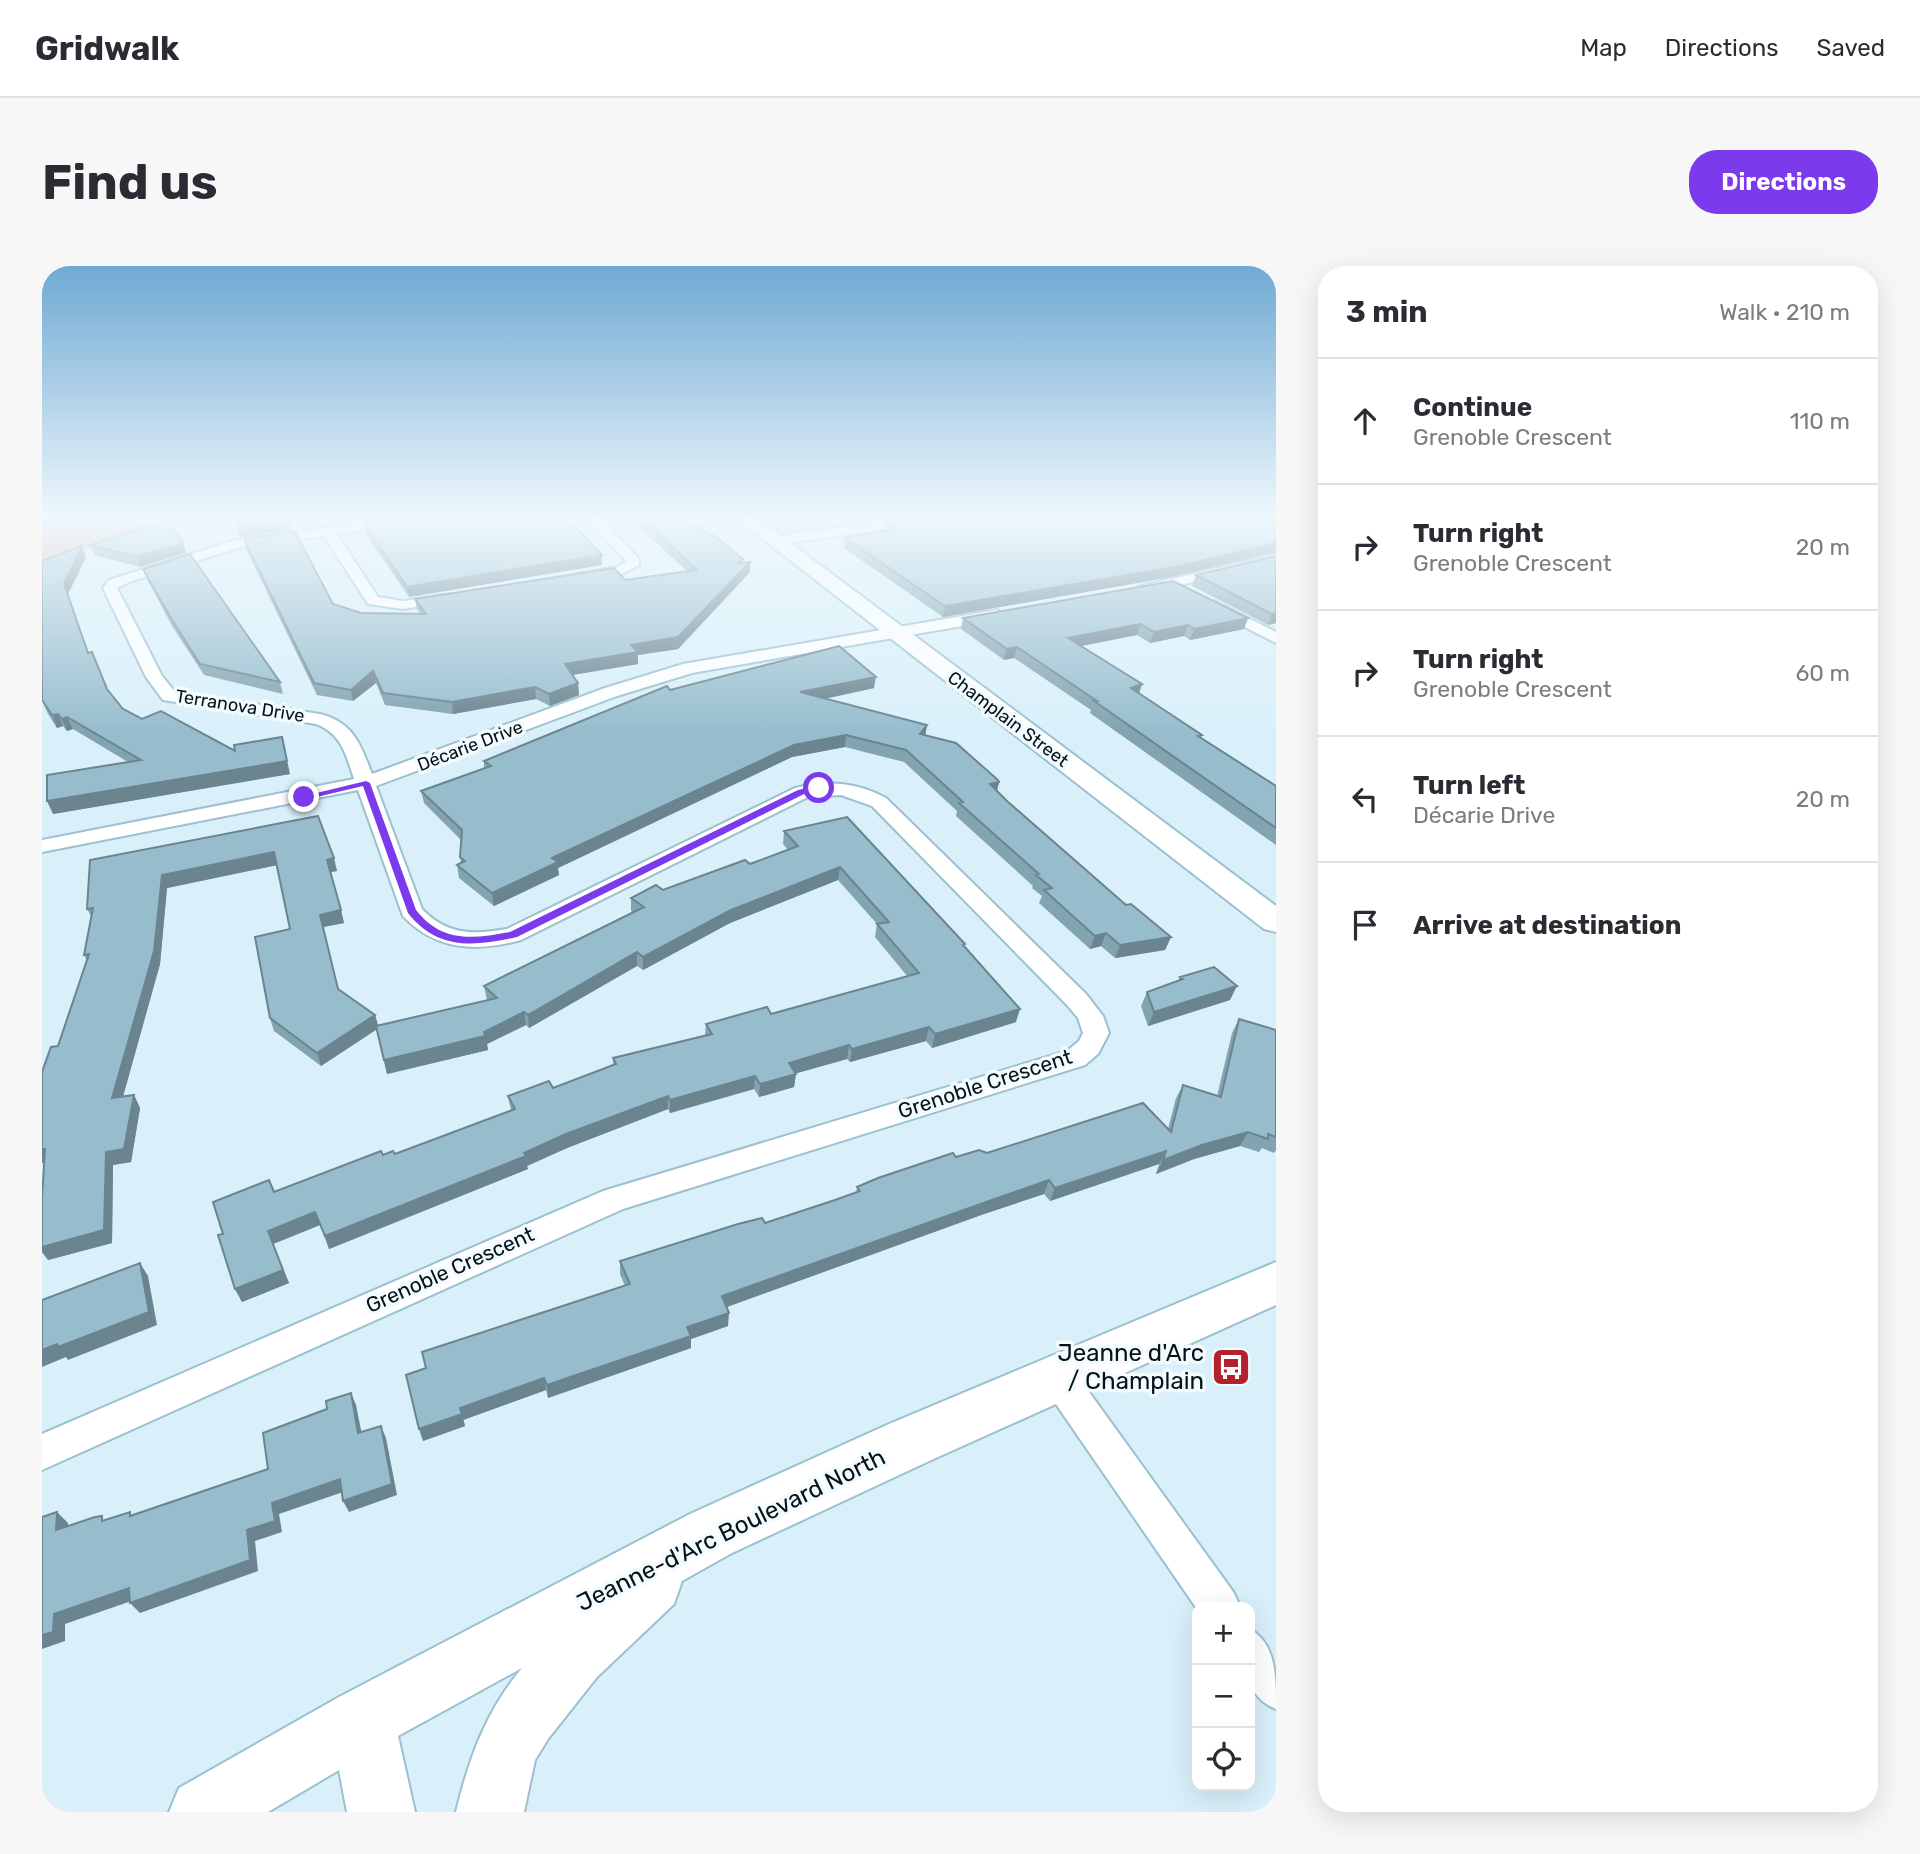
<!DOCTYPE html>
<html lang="en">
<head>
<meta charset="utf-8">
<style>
  body { margin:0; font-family:Rubik,sans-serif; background:#f7f7f7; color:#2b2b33 }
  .controls { position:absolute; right:21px; bottom:21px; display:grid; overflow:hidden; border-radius:14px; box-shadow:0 7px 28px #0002 }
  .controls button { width:63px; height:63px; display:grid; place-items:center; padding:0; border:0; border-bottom:2px solid #e1e1e2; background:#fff; color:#2b2b33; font:35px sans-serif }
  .stop { position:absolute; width:21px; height:21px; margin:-16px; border:5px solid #7c3aed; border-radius:50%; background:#fff }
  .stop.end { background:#7c3aed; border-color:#fff; box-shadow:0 2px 7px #0008 }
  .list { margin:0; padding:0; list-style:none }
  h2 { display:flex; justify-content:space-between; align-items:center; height:91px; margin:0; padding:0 28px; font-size:30px }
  h2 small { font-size:23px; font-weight:400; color:#7c7c81 }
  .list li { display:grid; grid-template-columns:46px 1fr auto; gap:21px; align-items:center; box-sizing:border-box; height:126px; padding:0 28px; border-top:2px solid #e1e1e2 }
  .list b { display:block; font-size:26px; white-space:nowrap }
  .list p { margin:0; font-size:23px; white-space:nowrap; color:#7c7c81 }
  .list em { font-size:23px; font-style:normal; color:#7c7c81 }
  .icon { flex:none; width:38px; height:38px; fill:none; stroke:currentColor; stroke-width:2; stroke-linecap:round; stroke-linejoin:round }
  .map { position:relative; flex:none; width:1234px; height:1546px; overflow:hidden; border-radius:28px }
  header { display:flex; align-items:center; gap:42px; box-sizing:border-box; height:98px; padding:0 35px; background:#fff; border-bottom:2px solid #e1e1e2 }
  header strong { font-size:33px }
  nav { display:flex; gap:38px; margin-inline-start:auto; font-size:24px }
  .intro { display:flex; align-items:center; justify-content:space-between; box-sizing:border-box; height:168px; padding:0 42px }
  h1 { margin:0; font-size:49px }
  .button { padding:18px 32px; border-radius:28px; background:#7c3aed; color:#fff; font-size:24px; font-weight:700 }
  main { display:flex; gap:42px; padding:0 42px }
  aside { flex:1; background:#fff; border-radius:28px; box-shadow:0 7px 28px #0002 }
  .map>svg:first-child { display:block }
</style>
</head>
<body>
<header>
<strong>Gridwalk</strong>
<nav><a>Map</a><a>Directions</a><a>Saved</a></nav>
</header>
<div class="intro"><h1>Find us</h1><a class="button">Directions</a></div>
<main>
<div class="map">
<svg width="1234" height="1546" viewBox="0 0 1234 1546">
  <rect width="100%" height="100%" fill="#d9f0fa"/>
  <path fill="#e3b2ae" d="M0,249H167L0,296Z
    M704,249H890L733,270Z"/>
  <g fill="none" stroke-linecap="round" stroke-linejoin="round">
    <g stroke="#9bc0d0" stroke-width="4">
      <path id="street" d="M379,249H412L406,253L295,268L336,331L361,335L409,328L414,329L416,332L414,335L361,343L326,338L282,270L196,282L90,315L75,322L120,410L133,426L278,448C311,456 319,479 330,508L563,422L641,398L955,344L963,349L955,354L650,407L575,430L334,520L380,643C405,669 431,669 465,663L753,522C786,514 814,516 844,532L1044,728L1061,750L1067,767L1056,788L1043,799L581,943L0,1204V1168L561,925L1025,785L1037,775L1041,767L1036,752L1026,740L830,540L799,529L766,531L479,674C435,686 394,685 361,650L316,524L0,586V574L312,513C304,489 300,468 274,458L121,434L104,411L61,322L67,314L194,274Z
        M542,249H555L597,293V299L580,308L535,314V308L576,301L584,295Z
        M885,249H917L911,253L733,279L726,275L733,271Z
        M1234,289V297L1099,328L1092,324L1099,320Z
        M1172,335L1234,366V377L1167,343L1164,340L1167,337Z
        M1017,1097L1029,1101L1192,1327L1198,1341H1155V1343L1005,1125L999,1113L1005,1101Z
        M1208,1363C1234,1378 1234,1409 1234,1443C1198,1428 1207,1396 1208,1363Z"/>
    </g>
    <g stroke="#9bc0d0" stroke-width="4">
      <path id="secondary" d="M690,249H711L1234,640V666L1222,663Z
        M1234,996V1039L885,1196L688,1288L640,1315L632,1338L555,1411L506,1473L493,1494L482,1546H414C427,1492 444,1445 480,1402L356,1470L373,1546H305L297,1504L226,1546H127L137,1522L297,1431L648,1248L847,1158Z"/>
    </g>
    <use href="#street" fill="#fff" fill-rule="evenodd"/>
    <use href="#secondary" fill="#fff" fill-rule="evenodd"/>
  </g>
  <path fill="#82a3b0" d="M189,249H244L249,264L198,271Z
    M580,249H641L701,297L708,296V306L636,383L596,389V398L530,409L536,417L537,429L508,440L494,433L411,448L343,439L334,417L311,435L275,429L204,283L202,273L291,338L319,347L378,348L375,343L373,333L583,314L645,305L585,250H581Z
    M816,249H867L825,255Z
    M1234,249V287L1129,311L901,351L802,282L803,272L842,265L843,256Z
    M321,257L560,299L367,331L323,267Z
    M141,277L144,287L98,301L52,289L48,279Z
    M1234,290V357L1226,359L1150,320L1154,309Z
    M44,291L26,328L46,386L65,423L81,443L100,453L193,485L248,508L11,548L86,496L31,463L25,465L21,460L15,462L6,448L0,434V295Z
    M101,303L238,416L241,428L162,409L130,360L105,313Z
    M921,352H1206L1202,363L1148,374L1142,370L1108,377L1095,369L1039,380L1100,418L1097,427L1160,469L1159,472L1234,520V579L1048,447L1049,444L972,392L962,394L919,363Z
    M832,422L783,433L885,459L883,469L957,516L955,525L965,535L1084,639L1129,671L1123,684L1073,692L1059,680L1048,683L997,637L1000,630L990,622L991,620L914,550L915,545L862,496L803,481L750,491L516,602L517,609L452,640L417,612L415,599L419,597L418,591L419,574L382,537L379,525L442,503V495L628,424Z
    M276,550L295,605L289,606L302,657L281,661L296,723L333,749L336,760L445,734L442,720L591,646L589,645V632L621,624L708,598L746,584L741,578L742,565L923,678V681L974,756L890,782L884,775L808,796L805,793L754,807L752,821L717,831L712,823L628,847L626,843L525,882L485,900L486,903L287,983L278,959L231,978L247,1017L200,1036L193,1023L181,968L233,926L341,889L353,888L469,844L466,830L511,822L571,799V792L663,769L664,758L729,748L866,711L833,671L835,658L796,614L688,657L601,704L595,700L487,762L484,759L445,778L446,784L345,808L334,763L279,800L232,765L228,752L248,663L234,599L125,622L118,698L81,830L92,829L98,842L89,896L71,899L70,977L6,994L2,897H0V806L16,780L45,695L42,689L49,650L45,643Z
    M1138,711L1188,734L1106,760L1099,740L1105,726L1136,715Z
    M1197,753L1234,764V884L1232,887L1220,882L1217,886L1198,880L1152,893L1114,908L1117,898L1008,935L1002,928L942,948L685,1041L686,1060L649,1073V1082L506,1132L504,1124L421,1154L423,1160L381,1175L384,1102L583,1020L578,1008V995L723,957L814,927L815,921L914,891L1126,863L1134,832L1141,819L1175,830L1190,767Z"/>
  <path fill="#6a8490" d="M314,249H360L315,255Z
    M826,249H867L825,255Z
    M247,254L249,264L198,271L196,261Z
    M141,277L144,287L98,301L95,291Z
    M1234,277L1233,286L1129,311L901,351L903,340Z
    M40,280L44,291L26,328L22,318Z
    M560,289V299L367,331L365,321Z
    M708,296V306L636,383L596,389V398L524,410L523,398L589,379Z
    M1234,347V357L1226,359L1230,348Z
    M1206,352L1202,363L1148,374L1152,363Z
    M1098,358L1095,369L1023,383L1026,372Z
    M1146,359L1142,370L1108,377L1112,366Z
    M975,381L972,392L962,394L965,383Z
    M331,405L334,417L311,435L309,424Z
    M834,411L832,422L757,438L758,426Z
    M536,417L537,429L508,440L507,428Z
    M1100,418L1096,430L1089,422Z
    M493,421L494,433L411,448L410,436Z
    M16,448L21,460L15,462L10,449Z
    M25,451L31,463L25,465L20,453Z
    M885,459L883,471L878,468Z
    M804,469L803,481L750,491L516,602L517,609L452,640L450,627L510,592L752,479Z
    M240,471L248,508L11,548L5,535Z
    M957,516L954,529L948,518Z
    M232,586L236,599L125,622L118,698L77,845L70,832L120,609Z
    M292,592L295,605L289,606L285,594Z
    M798,601L796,614L688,657L601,704V691L689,644Z
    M299,644L302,657L281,661L278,649Z
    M1064,667L1059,680L1048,683L1053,670Z
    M1129,671L1123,684L1073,692L1078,679Z
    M595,686V700L487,762L486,749Z
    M1195,720L1188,734L1106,760L1112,746Z
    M978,743L974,756L890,782L893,768Z
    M482,746L484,759L445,778L446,784L345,808L342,794L442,766Z
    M333,749L337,762L279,800L275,787Z
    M887,761L884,775L808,796L810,783Z
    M807,779L805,793L745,810L747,797Z
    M754,808L752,821L717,831L718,818Z
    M713,810L712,823L628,847V834Z
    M92,829L98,842L89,896L71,899L70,977L6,994L0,986V971L64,886Z
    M626,830V843L525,882L485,900L486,903L287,983L283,970L524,868Z
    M1206,866L1198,880L1152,893L1114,908L1121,894L1160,879Z
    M0,883H3L11,896L0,897Z
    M1124,885L1117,898L1008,935L1013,922Z
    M1007,914L1002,928L942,948L679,1043L680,1030L947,935Z
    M273,946L278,959L231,978L247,1017L200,1036L193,1023L226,965Z
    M98,997L106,1010L115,1059L26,1094L24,1091L0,1101V1084Z
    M687,1047L686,1060L649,1073V1082L506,1132L505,1119L645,1061Z
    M502,1112L504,1124L421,1154L418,1142Z
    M309,1127L314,1139L322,1179L316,1167Z
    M420,1148L423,1160L381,1175L377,1163Z
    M339,1160L344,1172L355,1229L307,1246L301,1235Z
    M298,1213L304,1225L237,1248L240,1266L213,1275L216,1305L98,1347L88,1337L205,1264L230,1237Z
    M15,1246L26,1257V1275L14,1264Z
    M87,1322L98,1332L23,1358V1375L0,1383V1369L12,1348Z"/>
  <path fill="#97bdcd" stroke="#6a8490" stroke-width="2" d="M190,249H244L247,254L196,261Z
    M381,249H522L560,289L365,321L321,257Z
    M595,249H641L657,262L674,271L701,293L697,297L708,296L636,371L589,379L596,386L523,398L536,417L507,428L493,421L410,436L341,427L331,405L309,424L272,417L202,273L253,266L291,338L319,347L384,348L373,333L572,302L583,314L655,304Z
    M891,249H1234V277L1133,301L903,340L803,272L854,263L843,256Z
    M126,254L141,277L95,291L48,279Z
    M40,280L22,318L46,387L50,386L65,423L81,443L100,453L119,445L193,485L192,479L240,471L245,495L5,535V509L99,494L25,451L20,453L16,448L10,449L0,434V295Z
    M148,288L238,416L158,398L127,349L101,303Z
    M1234,290V347L1230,348L1154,309Z
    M1131,315L1206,352L1152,363L1146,359L1112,366L1098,358L1026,372L1100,418L1089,422L1160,469L1156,470L1234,520V562L1052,435H1055L975,381L965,383L921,352Z
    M797,380L834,411L758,426L885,459L878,468L914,477L956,514L957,516L948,518L965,535L1084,639L1089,638L1129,671L1078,679L1064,667L1053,670L1002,624L1010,622L994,609L997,608L917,537L921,536L864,484L804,469L752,479L510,592L516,596L450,627L415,599L423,595L418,591L420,564L379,525L449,500L442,495L625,420L628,424Z
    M276,550L292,592L285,594L299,644L278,649L296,723L333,749L275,787L228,752L213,671L248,663L232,586L120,609L112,685L70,832L92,829L82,883L64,886L62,964L0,981V932L3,883H0V806L9,781L16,780L47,688L42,689L51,642L45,643L48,594Z
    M805,551L923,678L921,679L978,743L893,768L887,761L810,783L807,779L747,797L754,808L718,818L713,810L628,834L626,830L524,868L482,887L484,890L283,970L273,946L226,965L241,1004L193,1023L176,969L181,968L171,936L227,914L232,926L339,885L341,889L351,885L353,888L473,843L466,830L507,815L511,822L574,798L571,792L670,768L664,758L725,741L729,748L877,707L835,658L847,656L798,601L689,644L601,691L595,686L486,749L482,746L442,766L443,770L342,794L334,760L455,732L442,720L602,641L589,632L614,619L621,624L703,594L708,598L756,580L742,565Z
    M1172,701L1195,720L1112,746L1105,726L1141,713L1138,711Z
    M1197,753L1234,764V871L1226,868V873L1206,866L1160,879L1121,894L1124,885L1013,922L1007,914L947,935L680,1030L687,1047L645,1061L649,1070L505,1119L502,1112L418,1142L420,1148L377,1163L364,1109L384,1102L380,1086L588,1018L578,995L696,958L720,952L723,957L793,934L818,925L815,921L836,912L911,887L914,891L937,884L945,887L1101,837L1129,866L1141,819L1179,831Z
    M98,997L107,1046L16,1081L15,1078L0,1084V1034Z
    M309,1127L316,1167L339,1160L350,1218L301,1235L298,1213L230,1237L233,1255L205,1264L208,1294L88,1337L87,1322L12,1348L11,1366L0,1369V1251L15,1246L14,1264L53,1251L60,1250V1255L88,1246V1250L226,1203L221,1167L285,1143L284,1135Z"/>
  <linearGradient id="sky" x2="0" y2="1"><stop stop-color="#6fa9d2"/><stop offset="0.54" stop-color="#eef8fd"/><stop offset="1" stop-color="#eef8fd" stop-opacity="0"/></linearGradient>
  <rect width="1234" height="465" fill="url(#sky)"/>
  <path fill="#7c3aed" d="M324,515L328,517L374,644C400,677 430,673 468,666L756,524L777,519L781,522L762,528L475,671C432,681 395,684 366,647L321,520L262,534L258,531Z"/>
  <defs>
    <g id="bus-square" transform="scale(2.0125)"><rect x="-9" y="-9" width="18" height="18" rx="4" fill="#b3212d" stroke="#f3fbfe"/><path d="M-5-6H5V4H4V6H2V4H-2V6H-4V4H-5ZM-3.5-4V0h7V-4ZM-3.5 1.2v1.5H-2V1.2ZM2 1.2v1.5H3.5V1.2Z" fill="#fff"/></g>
  </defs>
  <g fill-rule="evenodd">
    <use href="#bus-square" x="1189" y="1101"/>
  </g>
  <g text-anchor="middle" stroke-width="7" stroke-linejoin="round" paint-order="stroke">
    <g font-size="18" fill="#051319" stroke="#f3fbfe">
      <text transform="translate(198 440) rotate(9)" y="6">Terranova Drive</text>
      <text transform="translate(966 453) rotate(37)" y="6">Champlain Street</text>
      <text transform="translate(428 480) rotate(-21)" y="6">Décarie Drive</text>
    </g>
    <g font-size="21" fill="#051319" stroke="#f3fbfe">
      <text transform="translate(943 818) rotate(-18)" y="7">Grenoble Crescent</text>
      <text transform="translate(408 1004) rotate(-24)" y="7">Grenoble Crescent</text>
    </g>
    <g font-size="24" fill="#051319" stroke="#f3fbfe" text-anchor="end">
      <text x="1162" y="1095">Jeanne d'Arc<tspan x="1162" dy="28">/ Champlain</tspan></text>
    </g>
    <g font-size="24" fill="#051319" stroke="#f3fbfe">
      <text transform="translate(689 1264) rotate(-26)" y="8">Jeanne-d'Arc Boulevard North</text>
    </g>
  </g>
</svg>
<div class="controls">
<button>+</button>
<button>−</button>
<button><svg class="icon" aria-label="locate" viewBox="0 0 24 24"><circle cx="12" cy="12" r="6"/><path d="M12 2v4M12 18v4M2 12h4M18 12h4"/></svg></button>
</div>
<div class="stop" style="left:777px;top:522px"></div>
<div class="stop end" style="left:262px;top:531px"></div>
</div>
<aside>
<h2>3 min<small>Walk · 210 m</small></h2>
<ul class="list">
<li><svg class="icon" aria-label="ahead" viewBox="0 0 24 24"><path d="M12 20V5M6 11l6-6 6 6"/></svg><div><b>Continue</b><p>Grenoble Crescent</p></div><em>110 m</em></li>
<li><svg class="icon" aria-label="right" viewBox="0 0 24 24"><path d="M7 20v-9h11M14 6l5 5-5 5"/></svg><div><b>Turn right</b><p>Grenoble Crescent</p></div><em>20 m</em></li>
<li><svg class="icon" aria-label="right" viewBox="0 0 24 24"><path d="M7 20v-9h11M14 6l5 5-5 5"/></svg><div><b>Turn right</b><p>Grenoble Crescent</p></div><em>60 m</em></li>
<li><svg class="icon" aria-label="left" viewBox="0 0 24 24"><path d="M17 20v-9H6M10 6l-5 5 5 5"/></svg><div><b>Turn left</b><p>Décarie Drive</p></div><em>20 m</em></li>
<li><svg class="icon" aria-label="arrive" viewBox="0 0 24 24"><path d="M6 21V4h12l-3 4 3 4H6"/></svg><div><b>Arrive at destination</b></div></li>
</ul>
</aside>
</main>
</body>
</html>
